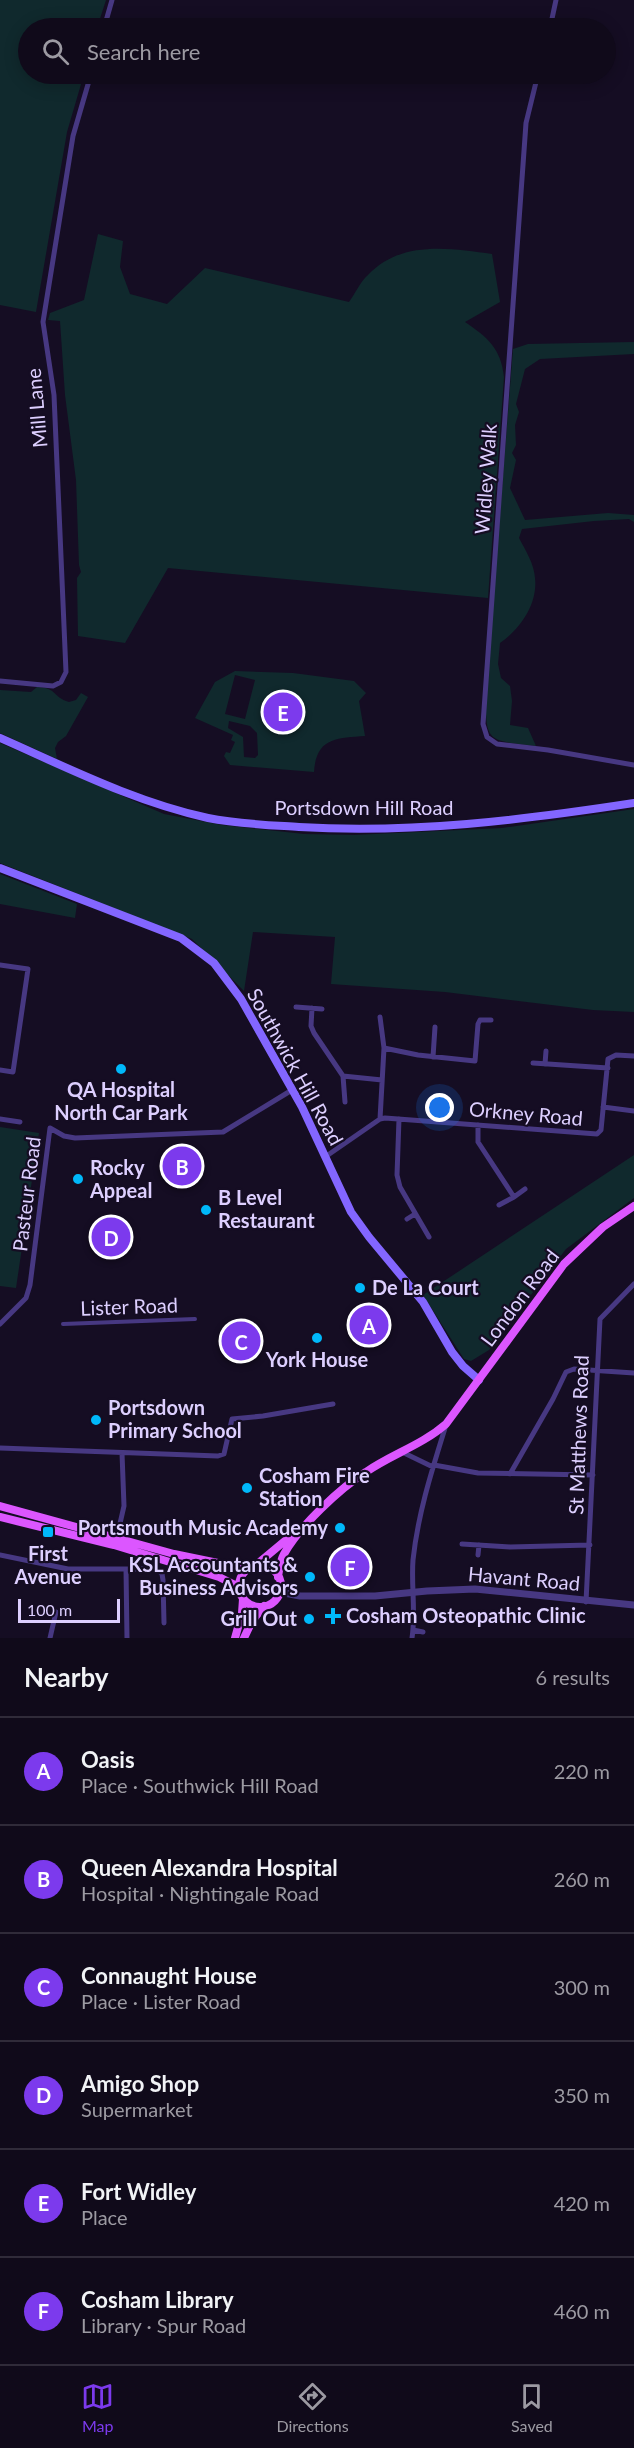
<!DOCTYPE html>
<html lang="en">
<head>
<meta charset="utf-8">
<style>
  body { margin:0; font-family:Lato,sans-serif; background:#1e1827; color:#f1f3f6 }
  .scale { position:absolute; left:18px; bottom:15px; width:102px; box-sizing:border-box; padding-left:6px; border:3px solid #ddcfff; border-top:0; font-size:16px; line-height:21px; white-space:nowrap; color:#ddcfff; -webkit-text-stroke:4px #150d23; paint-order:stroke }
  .you { position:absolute; left:440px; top:1108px; width:21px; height:21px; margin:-15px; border:4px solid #fff; border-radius:50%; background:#1a73e8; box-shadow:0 0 0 9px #1a73e833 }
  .badge { display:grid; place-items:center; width:39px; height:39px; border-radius:50%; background:#7c3aed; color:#fff; font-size:20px; font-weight:700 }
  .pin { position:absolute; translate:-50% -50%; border:3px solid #fff; box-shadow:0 2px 6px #0006 }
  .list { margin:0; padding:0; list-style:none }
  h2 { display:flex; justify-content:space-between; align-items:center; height:78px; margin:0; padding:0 24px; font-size:26px }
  h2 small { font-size:20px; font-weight:400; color:#9c9aa2 }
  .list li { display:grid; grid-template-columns:39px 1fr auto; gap:18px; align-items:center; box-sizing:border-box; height:108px; padding:0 24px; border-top:2px solid #302b39 }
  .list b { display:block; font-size:22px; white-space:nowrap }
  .list p { margin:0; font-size:20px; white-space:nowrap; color:#9c9aa2 }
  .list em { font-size:20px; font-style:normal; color:#9c9aa2 }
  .icon { flex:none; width:33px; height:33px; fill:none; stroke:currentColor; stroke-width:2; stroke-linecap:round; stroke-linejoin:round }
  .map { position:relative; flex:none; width:634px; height:1638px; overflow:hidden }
  .search { position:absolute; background:#100a1a; box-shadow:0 3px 15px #0003; left:18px; right:18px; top:18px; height:66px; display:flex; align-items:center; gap:15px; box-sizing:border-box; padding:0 21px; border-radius:33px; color:#9c9aa2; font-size:22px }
  .sheet { height:726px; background:#100a1a }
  nav { display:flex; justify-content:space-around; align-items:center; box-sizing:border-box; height:84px; border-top:2px solid #302b39; background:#100a1a; font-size:16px; color:#9c9aa2 }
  nav a { display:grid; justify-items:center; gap:3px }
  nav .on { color:#7c3aed }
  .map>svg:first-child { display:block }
</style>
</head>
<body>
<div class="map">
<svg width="634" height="1638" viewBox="0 0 634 1638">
  <rect width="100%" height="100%" fill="#150d23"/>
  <path fill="#10292d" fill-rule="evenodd" d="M0,0H106L97,28H28V74H84L67,132L36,312L0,305Z
    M98,234L123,241L120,267L130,294L167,304L205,268L349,302C355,294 360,282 368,275C401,240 450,248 492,254L500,302L465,322C487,337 501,348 504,377L488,598L168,568L125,643L78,636L77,578L81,572L79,565L76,480L65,395L60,321L48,320L50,313L84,300Z
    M634,342V354L540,359L525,369L516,404L519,412L515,425L516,445L512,453L516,460L510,488L525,520L608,513L634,515V522L629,519L594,521L522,529L519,538C526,551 534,564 535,578C538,604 520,629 500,643L498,664L501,678L510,686L512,701L510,725L528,728L536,746C488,740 485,744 486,693L513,349L528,344Z
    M235,671L293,673L354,681L366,693L359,701L365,736C336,738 316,738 314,772L230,765L224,756L226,752L230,753L235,742L231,740L233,735L195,718L215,682ZM235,675L255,680L245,719L225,714ZM229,721L250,726L257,733L258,755L255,758L244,757L243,737L228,728Z
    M37,687C58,688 52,697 69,702L76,700L81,693L88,697L66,736L58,742L55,748L57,759L0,733V690L31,692Z
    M0,743L164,814L222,825L304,834L354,835L502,828L634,809V1012L593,1010L445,992L331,984L335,937L253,932L244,991L192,939L0,863Z
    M0,874L77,904L75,918L0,904Z
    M0,1127L39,1133L16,1288L0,1286Z
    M634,1155V1198L566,1249L489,1350L471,1361L464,1359L423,1295Z"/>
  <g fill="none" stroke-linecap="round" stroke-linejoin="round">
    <path stroke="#473882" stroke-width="4" d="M63,1324L195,1319"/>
    <path stroke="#473882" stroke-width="5" d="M104,28L112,0
      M550,28L556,0
      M538,74L526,123L483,724L487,737L497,744L548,750L634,765
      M0,681L53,686L61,682L66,672L54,395L43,322L73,136L91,74
      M0,965L28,969L13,1072L0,1070
      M296,1007L322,1009
      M312,1008L311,1026L314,1033L343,1076L382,1080
      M380,1017L384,1048
      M433,1057L435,1027
      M533,1063L608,1068
      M545,1064L546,1051
      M343,1076L345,1102
      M603,1107L634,1111
      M0,1119L20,1122
      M380,1119L384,1048L418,1055L475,1061L478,1024L480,1020H491
      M399,1119L397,1175L400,1187L429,1237
      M478,1125V1142L514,1197L499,1205
      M325,1157L380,1119L385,1118L597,1134L601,1130L608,1059L616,1055L634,1056
      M514,1197L525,1189
      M407,1219L415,1214
      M0,1324L26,1298L30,1285L50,1128L64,1136L75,1138L223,1132L292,1090
      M0,1448L218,1456L224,1454L232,1419L263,1416L333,1404
      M402,1452L433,1467
      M434,1465L478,1473L593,1475
      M510,1474L553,1399L566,1372L574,1369L634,1373
      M116,1541L124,1506L122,1453
      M462,1544L510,1547L590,1545
      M0,1555L68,1569H157L162,1574L163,1580L164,1623
      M478,1555L479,1545
      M126,1569L127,1638
      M586,1602L600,1319L634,1284
      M413,1630L423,1632
      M50,1638L56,1612
      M412,1638C416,1612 411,1586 413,1560C418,1513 432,1470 446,1425"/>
    <path stroke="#473882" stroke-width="7" d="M279,1592L300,1596H375L427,1591L475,1589L634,1605"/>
    <path stroke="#8366ff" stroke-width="8" d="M0,738C68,768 135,802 208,818C238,824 268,825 299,827C411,834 523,820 634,803
      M0,868L181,938L214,963L241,999L302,1107L351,1212L369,1237L423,1302L452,1352L463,1366L479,1380"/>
    <path stroke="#dc56ff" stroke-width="8" d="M0,1506L174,1554L247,1569
      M0,1517L114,1545L219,1577L239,1587
      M256,1565L298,1530
      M239 1586a21 21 0 1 1 42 0a21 21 0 1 1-42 0Z
      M278,1577C279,1569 280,1561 284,1554C299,1527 340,1488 366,1472C392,1454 422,1445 446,1424L564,1264L603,1227L634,1206
      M235,1638L242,1613L243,1599
      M244,1638L252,1621L264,1606"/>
  </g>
  <g fill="#00b8fa" stroke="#150d23" stroke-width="2">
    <circle cx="121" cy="1069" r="6"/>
    <circle cx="78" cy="1179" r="6"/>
    <circle cx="206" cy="1210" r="6"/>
    <circle cx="360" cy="1288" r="6"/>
    <circle cx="317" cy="1338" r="6"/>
    <circle cx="96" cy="1420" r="6"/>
    <circle cx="247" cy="1488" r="6"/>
    <circle cx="340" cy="1528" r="6"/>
    <rect x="42" y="1526" width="12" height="12" rx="3"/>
    <circle cx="310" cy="1577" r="6"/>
    <path d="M330 1607h6v6h6v6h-6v6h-6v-6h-6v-6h6z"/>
    <circle cx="309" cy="1619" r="6"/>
  </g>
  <g text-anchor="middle" stroke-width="4.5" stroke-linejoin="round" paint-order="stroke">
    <g font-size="20" fill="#ddcfff" stroke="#150d23">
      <text transform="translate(37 408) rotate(-95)" y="7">Mill Lane</text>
      <text transform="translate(486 479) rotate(-86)" y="7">Widley Walk</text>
      <text x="364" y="815">Portsdown Hill Road</text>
      <text transform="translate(295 1067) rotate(61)" y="7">Southwick Hill Road</text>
      <text transform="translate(526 1114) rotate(5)" y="7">Orkney Road</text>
      <text transform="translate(27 1194) rotate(-83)" y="7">Pasteur Road</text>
      <text transform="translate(520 1298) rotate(-53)" y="7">London Road</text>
      <text transform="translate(129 1307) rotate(-2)" y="7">Lister Road</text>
      <text transform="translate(579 1435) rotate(-88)" y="7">St Matthews Road</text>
      <text transform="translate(524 1579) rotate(5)" y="7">Havant Road</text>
    </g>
    <g font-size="20" font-weight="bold" fill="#ddcfff" stroke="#150d23" text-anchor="start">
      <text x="121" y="1097" text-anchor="middle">QA Hospital<tspan x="121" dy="23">North Car Park</tspan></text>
      <text x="90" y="1175">Rocky<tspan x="90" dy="23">Appeal</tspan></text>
      <text x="218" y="1205">B Level<tspan x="218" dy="23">Restaurant</tspan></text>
      <text x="372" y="1295">De La Court</text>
      <text x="317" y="1367" text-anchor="middle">York House</text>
      <text x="108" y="1415">Portsdown<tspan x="108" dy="23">Primary School</tspan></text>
      <text x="259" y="1483">Cosham Fire<tspan x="259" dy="23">Station</tspan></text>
      <text x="328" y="1535" text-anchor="end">Portsmouth Music Academy</text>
      <text x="48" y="1561" text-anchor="middle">First<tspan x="48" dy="23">Avenue</tspan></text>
      <text x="298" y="1572" text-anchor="end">KSL Accountants &amp;<tspan x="298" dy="23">Business Advisors</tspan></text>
      <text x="346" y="1623">Cosham Osteopathic Clinic</text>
      <text x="297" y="1626" text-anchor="end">Grill Out</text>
    </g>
  </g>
</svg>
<div class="scale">100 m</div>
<div class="you"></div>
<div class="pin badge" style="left:369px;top:1325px">A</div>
<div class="pin badge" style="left:182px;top:1166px">B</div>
<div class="pin badge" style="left:241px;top:1341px">C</div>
<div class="pin badge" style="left:111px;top:1237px">D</div>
<div class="pin badge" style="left:283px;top:712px">E</div>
<div class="pin badge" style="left:350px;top:1567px">F</div>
<div class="search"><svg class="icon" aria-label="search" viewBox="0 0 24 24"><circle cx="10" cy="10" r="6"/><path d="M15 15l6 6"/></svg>Search here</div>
</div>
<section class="sheet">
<h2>Nearby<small>6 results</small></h2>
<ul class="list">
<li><span class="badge">A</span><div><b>Oasis</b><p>Place · Southwick Hill Road</p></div><em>220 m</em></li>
<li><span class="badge">B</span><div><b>Queen Alexandra Hospital</b><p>Hospital · Nightingale Road</p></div><em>260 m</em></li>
<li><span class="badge">C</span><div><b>Connaught House</b><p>Place · Lister Road</p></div><em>300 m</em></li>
<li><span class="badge">D</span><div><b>Amigo Shop</b><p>Supermarket</p></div><em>350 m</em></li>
<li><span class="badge">E</span><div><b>Fort Widley</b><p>Place</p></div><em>420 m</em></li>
<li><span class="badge">F</span><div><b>Cosham Library</b><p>Library · Spur Road</p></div><em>460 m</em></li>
</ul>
</section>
<nav>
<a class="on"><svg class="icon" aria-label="map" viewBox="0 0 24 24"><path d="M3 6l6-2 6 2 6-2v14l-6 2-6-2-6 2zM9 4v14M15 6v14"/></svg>Map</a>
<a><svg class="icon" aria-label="directions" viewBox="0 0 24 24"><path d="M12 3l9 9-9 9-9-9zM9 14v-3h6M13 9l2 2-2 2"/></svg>Directions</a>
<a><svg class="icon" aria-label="saved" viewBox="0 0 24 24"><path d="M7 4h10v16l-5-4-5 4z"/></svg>Saved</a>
</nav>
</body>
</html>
